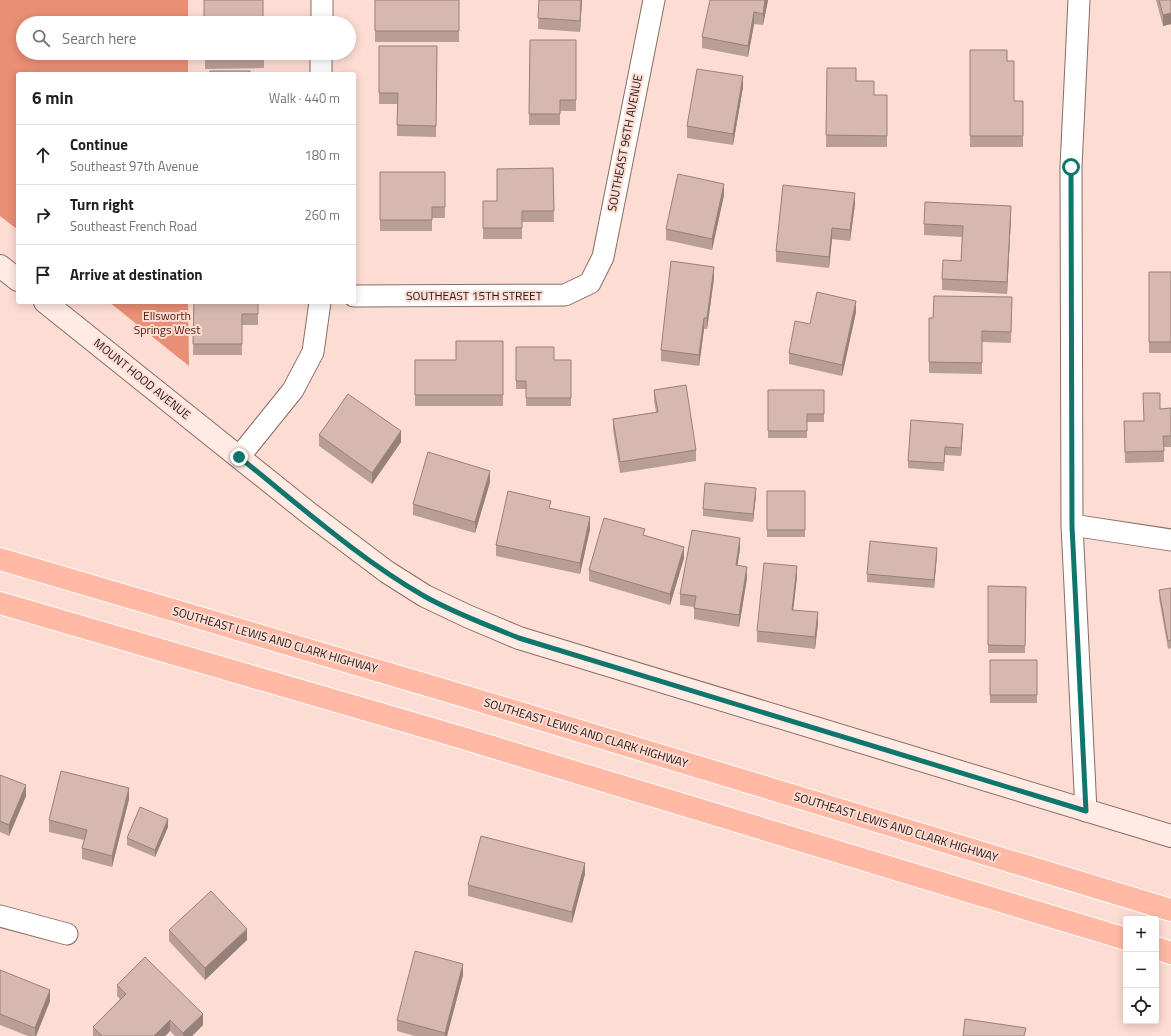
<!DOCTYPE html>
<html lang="en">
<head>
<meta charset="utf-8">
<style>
  body { margin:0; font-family:"Titillium Web",sans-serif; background:#f2f2f2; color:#202124 }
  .controls { position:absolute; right:12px; bottom:12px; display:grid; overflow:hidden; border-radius:4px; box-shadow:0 2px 10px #0003 }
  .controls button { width:36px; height:36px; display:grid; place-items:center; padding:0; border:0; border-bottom:1px solid #e0e0e0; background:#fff; color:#202124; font:20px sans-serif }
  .stop { position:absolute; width:12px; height:12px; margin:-9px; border:3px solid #0f766e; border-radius:50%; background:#fff }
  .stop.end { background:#0f766e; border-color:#fff; box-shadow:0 1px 4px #0008 }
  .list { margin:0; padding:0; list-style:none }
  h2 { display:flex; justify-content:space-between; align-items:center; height:52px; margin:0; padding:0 16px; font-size:17px }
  h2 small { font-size:13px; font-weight:400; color:#757577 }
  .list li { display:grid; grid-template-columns:26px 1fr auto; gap:12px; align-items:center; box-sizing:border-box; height:60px; padding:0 16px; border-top:1px solid #e0e0e0 }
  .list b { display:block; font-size:15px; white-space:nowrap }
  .list p { margin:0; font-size:13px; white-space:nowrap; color:#757577 }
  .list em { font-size:13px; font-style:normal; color:#757577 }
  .icon { flex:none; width:22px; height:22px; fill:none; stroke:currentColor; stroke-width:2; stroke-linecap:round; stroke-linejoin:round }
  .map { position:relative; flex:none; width:1171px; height:1036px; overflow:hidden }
  .search { position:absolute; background:#fff; box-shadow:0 2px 10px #0003; left:16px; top:16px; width:340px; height:44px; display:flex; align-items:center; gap:10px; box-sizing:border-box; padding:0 14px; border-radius:22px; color:#757577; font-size:15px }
  .panel { position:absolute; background:#fff; box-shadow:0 2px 10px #0003; left:16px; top:72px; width:340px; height:232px; border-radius:4px }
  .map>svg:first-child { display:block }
</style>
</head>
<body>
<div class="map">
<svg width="1171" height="1036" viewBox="0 0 1171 1036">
  <rect width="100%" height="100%" fill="#fddcd3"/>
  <path fill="#e98f75" d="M0,0H188V23H23V53H188V74H18V230L0,216Z
    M109,302H188L189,366Z"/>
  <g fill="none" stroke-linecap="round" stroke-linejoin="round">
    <g stroke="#896d65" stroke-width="23">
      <path id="street" d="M1079,0L1071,167L1072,525L1086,811
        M322,23V0
        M321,74V53
        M354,296L565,295L590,283L603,257L654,0
        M239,457L293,390L313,352L320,302
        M1072,525L1171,540
        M0,916L67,934"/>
    </g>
    <g stroke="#896d65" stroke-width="24">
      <path id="secondary" d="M0,266L18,280
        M45,302L310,514L387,572L425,596L467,616L519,638L1171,836"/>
    </g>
    <g stroke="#fff" stroke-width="24">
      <path id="highway" d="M0,559L454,693L1171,910
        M0,603L456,736L1126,939
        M1156,948L1171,953"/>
    </g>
    <use href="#street" stroke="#fff" stroke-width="21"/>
    <use href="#secondary" stroke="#ffeae4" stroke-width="22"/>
    <use href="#highway" stroke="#ffb9a5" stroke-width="22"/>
  </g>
  <path fill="#b99e96" d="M375,0H459V42H375Z
    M539,0H582L580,32L538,29Z
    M768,0L763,25L754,24L748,57L702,48V37Z
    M1156,0H1171V24L1163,26Z
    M530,40H576V111H560V125H529Z
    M379,46H437L436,137L397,136V104H379Z
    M970,50L1007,61L1014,101H1023V147H970Z
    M205,53H264V68L205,69Z
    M827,68L856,81L874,95H887V147H826Z
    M743,87L733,145L687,138V126Z
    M553,168L554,222H522V239H483V201H497Z
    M380,172H445V218H432V231H380Z
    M724,195L712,250L666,240V229Z
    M855,204L850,241L832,239L829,268L776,262V251Z
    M1011,217L1007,294L942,290V279L961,261L962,237L924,235V224Z
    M1149,272H1171V353H1149Z
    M714,278L707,329H704L699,366L661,361V350Z
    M1012,297L1011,343L982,342V374L929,373V318H933Z
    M194,302H258V325H242V355H193Z
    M856,312L842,376L789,364V353L810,324Z
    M503,341V406H415V360H456Z
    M516,347L554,360H571V406H526V389H516Z
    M654,390L696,450V461L620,473L613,430V419L656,412L654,401Z
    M768,390H824V422H807V438H768Z
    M1171,408V447H1164V462L1125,463L1124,421H1143L1160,409Z
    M963,432L961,456L945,455L944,471L908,468V461Z
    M319,435L401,442L372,484L319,446Z
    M490,482L475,533L413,515V504Z
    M767,491H805V537H767Z
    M756,495L753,522L703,516V509Z
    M551,509L590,529L580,574L496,556V545Z
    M645,536L684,558L670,605L589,581V570Z
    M740,549L737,565L747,578L739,627L694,619V607L680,605V594Z
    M937,555L934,588L867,582V574Z
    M797,577L793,610L818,623L815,649L757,642V631Z
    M988,586L1026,587L1025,653H988Z
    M1171,588V648L1168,649L1159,598V590Z
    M990,660H1037V703H990Z
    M0,775L26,796L9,836L0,832Z
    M129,799L112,867L82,859V848L84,840L49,832V820Z
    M168,827L155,857L127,845V838Z
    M585,874L572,923L468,896V885Z
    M169,930L247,940L205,980L169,941Z
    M0,970L50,1001L36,1036H28L0,1025Z
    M463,975L447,1036H415L397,1031V1020Z
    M117,985L203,1025L192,1036H175L170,1031L165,1036H93V1027L120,999L117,996Z"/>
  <path fill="#96817a" d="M581,0H582L580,32V21Z
    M765,0H768L763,25V14Z
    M754,12V24L748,57V46Z
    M1171,13V24L1163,26V15Z
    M743,76V87L733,145V134Z
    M724,184V195L712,250V239Z
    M855,193V204L850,241V230Z
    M1011,206V217L1007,294V282Z
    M832,228V239L829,268V257Z
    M714,267V278L707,329V318Z
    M856,301V312L842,376V365Z
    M704,318V329L699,366V355Z
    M963,424V432L961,456V448Z
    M401,431V442L372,484V473Z
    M490,471V482L475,533V522Z
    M756,488V495L753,522V514Z
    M590,517V529L580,574V563Z
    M740,538V549L736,576V565Z
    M684,547V558L670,605V594Z
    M937,548V555L934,588V580Z
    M797,566V577L792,621V610Z
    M747,567V578L739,627V615Z
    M818,612V623L815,649V637Z
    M26,785V796L9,836V825Z
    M129,788V799L112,867V856Z
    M168,819V827L155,857V850Z
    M585,863V874L572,923V912Z
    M247,929V940L205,980V968Z
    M463,964V975L447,1036H445V1033Z
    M50,990V1001L36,1036H35V1028Z
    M203,1014V1025L192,1036H183V1033Z
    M170,1020V1031L165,1036H154Z"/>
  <path fill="#d7b8af" stroke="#96817a" d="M204,0H263V23H204Z
    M375,0H459V31H375Z
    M539,0H581L580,21L538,18Z
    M710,0H765L763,14L754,12L748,46L702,37Z
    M1159,0H1171V13L1163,15Z
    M530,40H576V100H560V114H529Z
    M379,46H437L436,126L397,125L398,93H379Z
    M970,50H1007V61H1014V101H1023V136H970Z
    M205,53H264V57L205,58Z
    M827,68H856V81H874V95H887V136L826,135Z
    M697,69L743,76L733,134L687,126Z
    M210,71H250V74H210Z
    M553,168L554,211H522V228H483V201H497V169Z
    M380,172H445V207H432V220H380Z
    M678,174L724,184L712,239L666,229Z
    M783,185L855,193L850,230L832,228L829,257L776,251Z
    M925,202L1011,206L1007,282L942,279L943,260L961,261L963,226L924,224Z
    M671,261L714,267L707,318H704L699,355L661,350Z
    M1149,272H1171V342H1149Z
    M817,292L856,301L842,365L789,353L795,321L810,324Z
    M934,296L1012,297L1011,332L982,331V363L929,362V318H933Z
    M194,302H258V314H242V344H193Z
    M456,341H503V395H415V360H456Z
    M516,347H554V360H571V398H526V381H516Z
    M686,385L696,450L620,462L613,419L658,412L654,390Z
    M768,390H824V414H807V431H768Z
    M1143,393H1160V409L1171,408V436H1163L1164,451L1125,452L1124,421H1144Z
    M348,394L401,431L372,473L319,435Z
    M911,420L963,424L961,448L945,447L944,463L908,461Z
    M428,452L490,471L475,522L413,504Z
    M705,483L756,488L753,514L703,509Z
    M508,491L551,501L549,508L590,517L580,563L496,545Z
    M767,491H805V530H767Z
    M604,518L645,529L643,535L684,547L670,594L589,570Z
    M692,530L740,538L736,565L747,567L739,615L694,608L696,596L680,594Z
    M870,541L937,548L934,580L867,574Z
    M764,563L797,566L792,610L818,612L815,637L757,631Z
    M988,586L1026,587L1025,646L988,645Z
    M1171,588V640L1168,641L1159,590Z
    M990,660H1037V695H990Z
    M61,771L129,788L112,856L82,848L87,830L49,820Z
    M0,775L26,785L9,825L0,821Z
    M140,807L168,819L155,850L127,838Z
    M481,836L585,863L572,912L468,885Z
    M211,891L247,929L205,968L169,930Z
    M415,951L463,964L445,1033L397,1020Z
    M145,957L203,1014L183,1033L170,1020L154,1036H102L93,1027L126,994L117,985Z
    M0,970L50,990L35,1028L0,1014Z
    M965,1019L1026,1028L1024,1036H963Z"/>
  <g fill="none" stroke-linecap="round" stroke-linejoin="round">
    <path stroke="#0f766e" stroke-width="5" d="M239,457C298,504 358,558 424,596C454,613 487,625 519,638L1086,811L1072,526L1071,167"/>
  </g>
  <g text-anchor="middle" stroke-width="4" stroke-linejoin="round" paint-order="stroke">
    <g font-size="12" fill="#221714" stroke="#fddcd3">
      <text transform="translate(625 143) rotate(-79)" y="4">SOUTHEAST 96TH AVENUE</text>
      <text x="474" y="300">SOUTHEAST 15TH STREET</text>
      <text transform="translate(142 379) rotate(39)" y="4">MOUNT HOOD AVENUE</text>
      <text transform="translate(275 640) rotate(16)" y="4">SOUTHEAST LEWIS AND CLARK HIGHWAY</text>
      <text transform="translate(586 733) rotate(17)" y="4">SOUTHEAST LEWIS AND CLARK HIGHWAY</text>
      <text transform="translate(896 827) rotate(17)" y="4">SOUTHEAST LEWIS AND CLARK HIGHWAY</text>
    </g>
    <g font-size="12" fill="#531b0b" stroke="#fddcd3">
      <text x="167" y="320">Ellsworth<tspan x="167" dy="14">Springs West</tspan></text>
    </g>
  </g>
</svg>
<div class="controls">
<button>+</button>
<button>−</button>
<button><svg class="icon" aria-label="locate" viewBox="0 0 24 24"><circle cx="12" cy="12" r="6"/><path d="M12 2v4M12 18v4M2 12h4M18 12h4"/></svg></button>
</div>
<div class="stop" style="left:1071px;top:167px"></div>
<div class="stop end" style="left:239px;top:457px"></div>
<div class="search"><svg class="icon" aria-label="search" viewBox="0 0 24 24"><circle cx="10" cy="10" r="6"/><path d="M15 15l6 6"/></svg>Search here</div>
<section class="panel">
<h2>6 min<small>Walk · 440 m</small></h2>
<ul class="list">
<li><svg class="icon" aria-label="ahead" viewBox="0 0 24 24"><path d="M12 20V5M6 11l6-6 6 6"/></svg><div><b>Continue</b><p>Southeast 97th Avenue</p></div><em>180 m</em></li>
<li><svg class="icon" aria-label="right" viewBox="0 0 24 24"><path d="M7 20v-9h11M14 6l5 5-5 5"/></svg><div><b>Turn right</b><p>Southeast French Road</p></div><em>260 m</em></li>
<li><svg class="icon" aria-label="arrive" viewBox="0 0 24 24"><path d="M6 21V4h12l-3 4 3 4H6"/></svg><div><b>Arrive at destination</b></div></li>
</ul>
</section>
</div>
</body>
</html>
